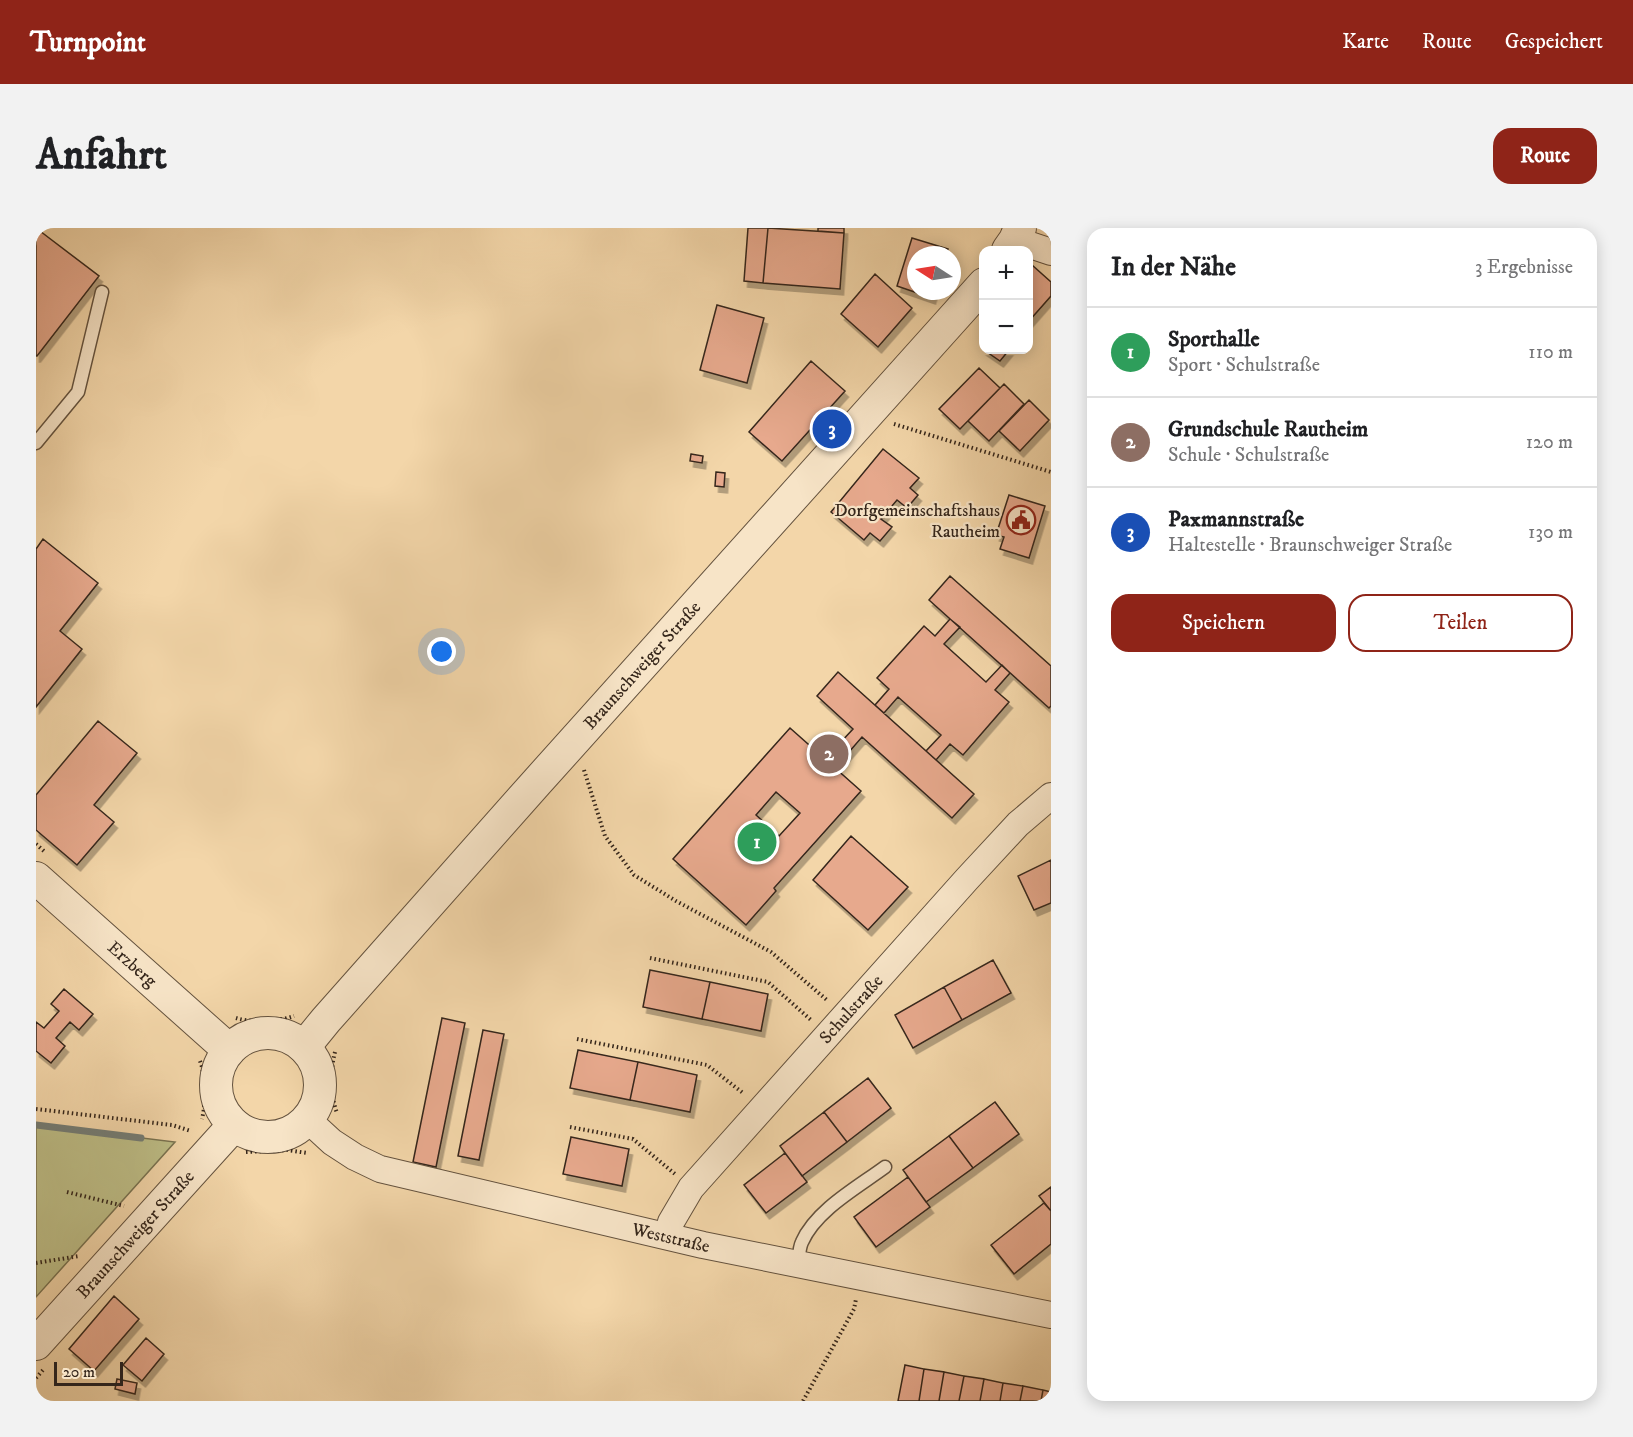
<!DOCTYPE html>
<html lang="de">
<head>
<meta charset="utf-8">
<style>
  body { margin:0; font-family:"IM FELL DW Pica",serif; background:#f2f2f2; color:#202124 }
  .controls { position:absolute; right:18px; top:18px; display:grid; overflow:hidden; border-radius:12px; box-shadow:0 3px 15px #0003 }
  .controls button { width:54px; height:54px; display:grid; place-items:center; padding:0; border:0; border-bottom:2px solid #e0e0e0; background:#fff; color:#202124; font:30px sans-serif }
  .compass { position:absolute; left:871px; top:18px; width:54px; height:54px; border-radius:50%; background:#fff; box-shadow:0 3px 15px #0003; rotate:282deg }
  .scale { position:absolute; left:18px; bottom:15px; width:69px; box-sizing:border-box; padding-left:6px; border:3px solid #35261b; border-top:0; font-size:16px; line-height:21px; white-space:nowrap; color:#35261b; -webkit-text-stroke:4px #f7e4c7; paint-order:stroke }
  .you { position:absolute; left:406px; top:424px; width:21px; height:21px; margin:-15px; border:4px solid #fff; border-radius:50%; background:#1a73e8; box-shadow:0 0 0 9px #1a73e833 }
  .badge { display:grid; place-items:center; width:39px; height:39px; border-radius:50%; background:#8f2418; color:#fff; font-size:20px; font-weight:700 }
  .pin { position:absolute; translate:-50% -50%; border:3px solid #fff; box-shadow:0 2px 6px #0006 }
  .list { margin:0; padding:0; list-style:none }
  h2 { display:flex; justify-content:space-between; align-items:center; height:78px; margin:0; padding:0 24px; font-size:26px }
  h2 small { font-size:20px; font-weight:400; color:#757577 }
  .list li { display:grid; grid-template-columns:39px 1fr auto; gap:18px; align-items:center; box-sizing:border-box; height:90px; padding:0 24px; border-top:2px solid #e0e0e0 }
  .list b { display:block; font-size:22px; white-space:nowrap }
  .list p { margin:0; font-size:20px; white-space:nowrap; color:#757577 }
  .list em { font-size:20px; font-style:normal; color:#757577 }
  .actions { display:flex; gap:12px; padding:18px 24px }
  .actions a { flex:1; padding:14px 0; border:2px solid #8f2418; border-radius:18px; text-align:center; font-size:21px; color:#8f2418 }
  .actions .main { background:#8f2418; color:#fff }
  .map { position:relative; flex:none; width:1015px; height:1173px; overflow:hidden; border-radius:18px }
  header { display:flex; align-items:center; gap:36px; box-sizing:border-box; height:84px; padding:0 30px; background:#8f2418; color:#fff }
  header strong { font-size:28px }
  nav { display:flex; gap:33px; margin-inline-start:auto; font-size:21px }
  .intro { display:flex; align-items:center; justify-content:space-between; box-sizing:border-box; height:144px; padding:0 36px }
  h1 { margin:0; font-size:42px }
  .button { padding:15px 27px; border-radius:18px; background:#8f2418; color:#fff; font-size:21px; font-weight:700 }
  main { display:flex; gap:36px; padding:0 36px }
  aside { flex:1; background:#fff; border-radius:18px; box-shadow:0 3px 15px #0003 }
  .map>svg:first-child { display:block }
</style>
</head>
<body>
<header>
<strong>Turnpoint</strong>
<nav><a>Karte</a><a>Route</a><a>Gespeichert</a></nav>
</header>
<div class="intro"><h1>Anfahrt</h1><a class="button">Route</a></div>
<main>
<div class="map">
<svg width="1015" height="1173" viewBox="0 0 1015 1173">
  <defs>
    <filter id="shadow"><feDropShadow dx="3.5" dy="6" stdDeviation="0" flood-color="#0004"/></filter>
  </defs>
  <rect width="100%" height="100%" fill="#f3d6a9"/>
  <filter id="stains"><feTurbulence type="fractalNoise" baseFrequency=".00333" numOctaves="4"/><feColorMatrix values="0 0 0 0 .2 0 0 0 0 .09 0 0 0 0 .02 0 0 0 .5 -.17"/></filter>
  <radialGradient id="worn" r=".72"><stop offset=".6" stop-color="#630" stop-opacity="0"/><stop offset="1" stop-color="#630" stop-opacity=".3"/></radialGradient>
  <path fill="#bdbd86" stroke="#797250" stroke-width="1.5" d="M0,897L139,914L0,1069Z"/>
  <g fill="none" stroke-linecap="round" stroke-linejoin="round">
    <path stroke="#747d76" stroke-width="7" d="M0,897L105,910"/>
  </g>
  <path fill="#e7a98d" stroke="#35261b" stroke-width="1.5" fill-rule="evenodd" filter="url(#shadow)" d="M0,0L63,48L1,128H0Z
    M712,0H732L727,55L708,53Z
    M732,0L808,5L804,61L727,55Z
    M782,0H808V5L782,3Z
    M876,10L912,21L910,27H880V63H898L896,70L861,58Z
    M996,37L1015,54V68L993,93V41Z
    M839,46L876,80L842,119L805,86Z
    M681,77L728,90L711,155L664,142Z
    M948,122H973L964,133Z
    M775,133L809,163L746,233L713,204Z
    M943,140L964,160L924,201L903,181Z
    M968,156L988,176L953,213L932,193Z
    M993,172L1013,192L984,223L963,203Z
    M847,221L883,250L874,260L882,267L871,280L861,272L845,291L856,299L844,313L834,305L828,312L795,284Z
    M655,226L667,228L666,235L654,233Z
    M680,244L689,245L688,259L679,258Z
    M973,267L1009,278L993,330L964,321L968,309L960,307Z
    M7,311L62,355L24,403L46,421L0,479V321Z
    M914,348L1015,438V478L1013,480L893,372Z
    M914,391L924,399L908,416L950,454L966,437L974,445L959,462L973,474L927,527L914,516L900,532L890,523L905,507L862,469L848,485L839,477L853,461L841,450L888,398L899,408Z
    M802,444L938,566L916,590L826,509L799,540L789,531L817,501L781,468Z
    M62,493L101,525L58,577L78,594L41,637L0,602V567Z
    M754,500L825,563L738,660L740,663L710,697L637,631ZM740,564L764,585L743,608L720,587Z
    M815,608L872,659L832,702L777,652Z
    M1015,632V675L998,682L982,648Z
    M957,732L975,765L926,792L908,759Z
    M614,742L674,754L666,791L607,779Z
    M674,754L732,766L725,803L666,791Z
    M908,759L926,792L877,820L859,787Z
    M28,761L57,786L43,802L34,794L20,810L29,818L15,835L0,823V794L8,800L23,783L15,776Z
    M406,790L429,795L400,939L377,934Z
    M447,802L468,806L443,932L422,928Z
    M542,822L602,834L594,872L534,860Z
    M602,834L661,847L654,884L594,872Z
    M832,850L855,880L811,914L788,884Z
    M959,874L983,906L937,940L913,908Z
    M788,884L811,914L766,948L744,918Z
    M913,908L937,940L890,974L867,942Z
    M535,909L593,921L586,958L527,946Z
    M749,925L771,954L730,985L708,957Z
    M872,949L894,979L840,1019L818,989Z
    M1015,959V983L1003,968Z
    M1008,975L1015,983V1016L978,1046L955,1017Z
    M78,1068L103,1091L58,1143L33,1121Z
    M110,1110L128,1126L106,1153L87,1137Z
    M869,1137L888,1141L883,1173H862Z
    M888,1141L908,1144L903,1173H883Z
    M908,1144L928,1148L923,1173H903Z
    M928,1148L948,1151L944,1173H923Z
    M81,1151L101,1155L99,1166L79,1161Z
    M948,1151L967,1155L964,1173H944Z
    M967,1155L987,1158L984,1173H964Z
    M987,1158L1007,1162L1005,1173H984Z
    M1007,1162L1015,1164V1173H1005Z"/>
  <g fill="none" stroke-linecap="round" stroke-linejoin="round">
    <g stroke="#64523e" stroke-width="15">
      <path id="service" d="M0,215L42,164L66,64
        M762,1037C763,1029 763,1020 766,1014C780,982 822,959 849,939"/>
    </g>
    <g stroke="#64523e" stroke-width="28">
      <g id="minor">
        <path d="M979,12L1015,24"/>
        <path id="s1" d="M271,891L296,914L319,929L344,941L667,1017L1015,1087"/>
        <path id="s2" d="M631,1008L635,994L655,960L931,651L982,596L1015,568"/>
      </g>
    </g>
    <g stroke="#64523e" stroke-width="34">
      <g id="tertiary">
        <path d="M972,22L979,12L984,0"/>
        <path id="s3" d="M0,650L193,822"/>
        <circle cx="232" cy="857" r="52"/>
        <path id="s4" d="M268,819L290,792L501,554L948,56"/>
        <path id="s5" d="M0,1116L198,897"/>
      </g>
    </g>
    <path stroke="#35261b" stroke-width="4" stroke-dasharray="1.5 3" stroke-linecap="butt" d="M858,196L1015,244
      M548,542L569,608L598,647L640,673L735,724L792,773
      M0,616L9,624
      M614,730L732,754L775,792
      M200,790C217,795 241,794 258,788
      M541,811L671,837L707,865
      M299,824C294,843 294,866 301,885
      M164,833C170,848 170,875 166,891
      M0,881L136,897L155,903
      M534,899L597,911L639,946
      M210,924L251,922L271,925
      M31,964L88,978
      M0,1035L43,1028
      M0,1150L7,1142
      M767,1173L818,1081L820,1071"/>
    <use href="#service" stroke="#f7e4c7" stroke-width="12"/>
    <use href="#minor" stroke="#f7e4c7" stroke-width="26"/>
    <use href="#tertiary" stroke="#f7e4c7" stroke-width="32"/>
  </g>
  <defs>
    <g id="civic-ring" transform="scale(1.5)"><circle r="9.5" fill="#f7e4c7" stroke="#8f2418" stroke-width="1.5"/><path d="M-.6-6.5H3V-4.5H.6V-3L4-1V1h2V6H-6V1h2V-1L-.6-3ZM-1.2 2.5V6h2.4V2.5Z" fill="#8f2418"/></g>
  </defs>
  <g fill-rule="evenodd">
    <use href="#civic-ring" x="985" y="292"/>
  </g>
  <g text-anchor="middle" stroke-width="4.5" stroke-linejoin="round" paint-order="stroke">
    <g font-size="18" fill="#35261b" stroke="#f7e4c7" text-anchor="end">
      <text x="964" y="288">Dorfgemeinschaftshaus<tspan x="964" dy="21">Rautheim</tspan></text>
    </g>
    <g font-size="18" fill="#35261b" stroke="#f7e4c7">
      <text dy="6" stroke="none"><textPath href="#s4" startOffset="510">Braunschweiger Straße</textPath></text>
      <text dy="6" stroke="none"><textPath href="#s3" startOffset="129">Erzberg</textPath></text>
      <text dy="6" stroke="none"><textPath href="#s2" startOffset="294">Schulstraße</textPath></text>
      <text dy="6" stroke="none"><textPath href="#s5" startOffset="148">Braunschweiger Straße</textPath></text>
      <text dy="6" stroke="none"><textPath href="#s1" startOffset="388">Weststraße</textPath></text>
    </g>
  </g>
  <rect width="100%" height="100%" filter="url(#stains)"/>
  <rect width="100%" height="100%" fill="url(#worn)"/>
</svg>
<div class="controls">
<button>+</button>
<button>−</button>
</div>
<svg class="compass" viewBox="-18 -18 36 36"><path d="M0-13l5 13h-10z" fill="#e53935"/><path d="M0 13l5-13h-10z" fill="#757577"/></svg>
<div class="scale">20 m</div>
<div class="you"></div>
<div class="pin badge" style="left:721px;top:614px;background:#2e9e5b">1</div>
<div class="pin badge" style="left:793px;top:526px;background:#8d6e63">2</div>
<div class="pin badge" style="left:796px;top:201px;background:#1a4fb4">3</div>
</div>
<aside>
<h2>In der Nähe<small>3 Ergebnisse</small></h2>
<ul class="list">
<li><span class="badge" style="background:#2e9e5b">1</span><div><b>Sporthalle</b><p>Sport · Schulstraße</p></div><em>110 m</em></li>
<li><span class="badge" style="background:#8d6e63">2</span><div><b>Grundschule Rautheim</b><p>Schule · Schulstraße</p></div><em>120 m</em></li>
<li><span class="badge" style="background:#1a4fb4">3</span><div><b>Paxmannstraße</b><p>Haltestelle · Braunschweiger Straße</p></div><em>130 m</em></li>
</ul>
<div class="actions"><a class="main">Speichern</a><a>Teilen</a></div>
</aside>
</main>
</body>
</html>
